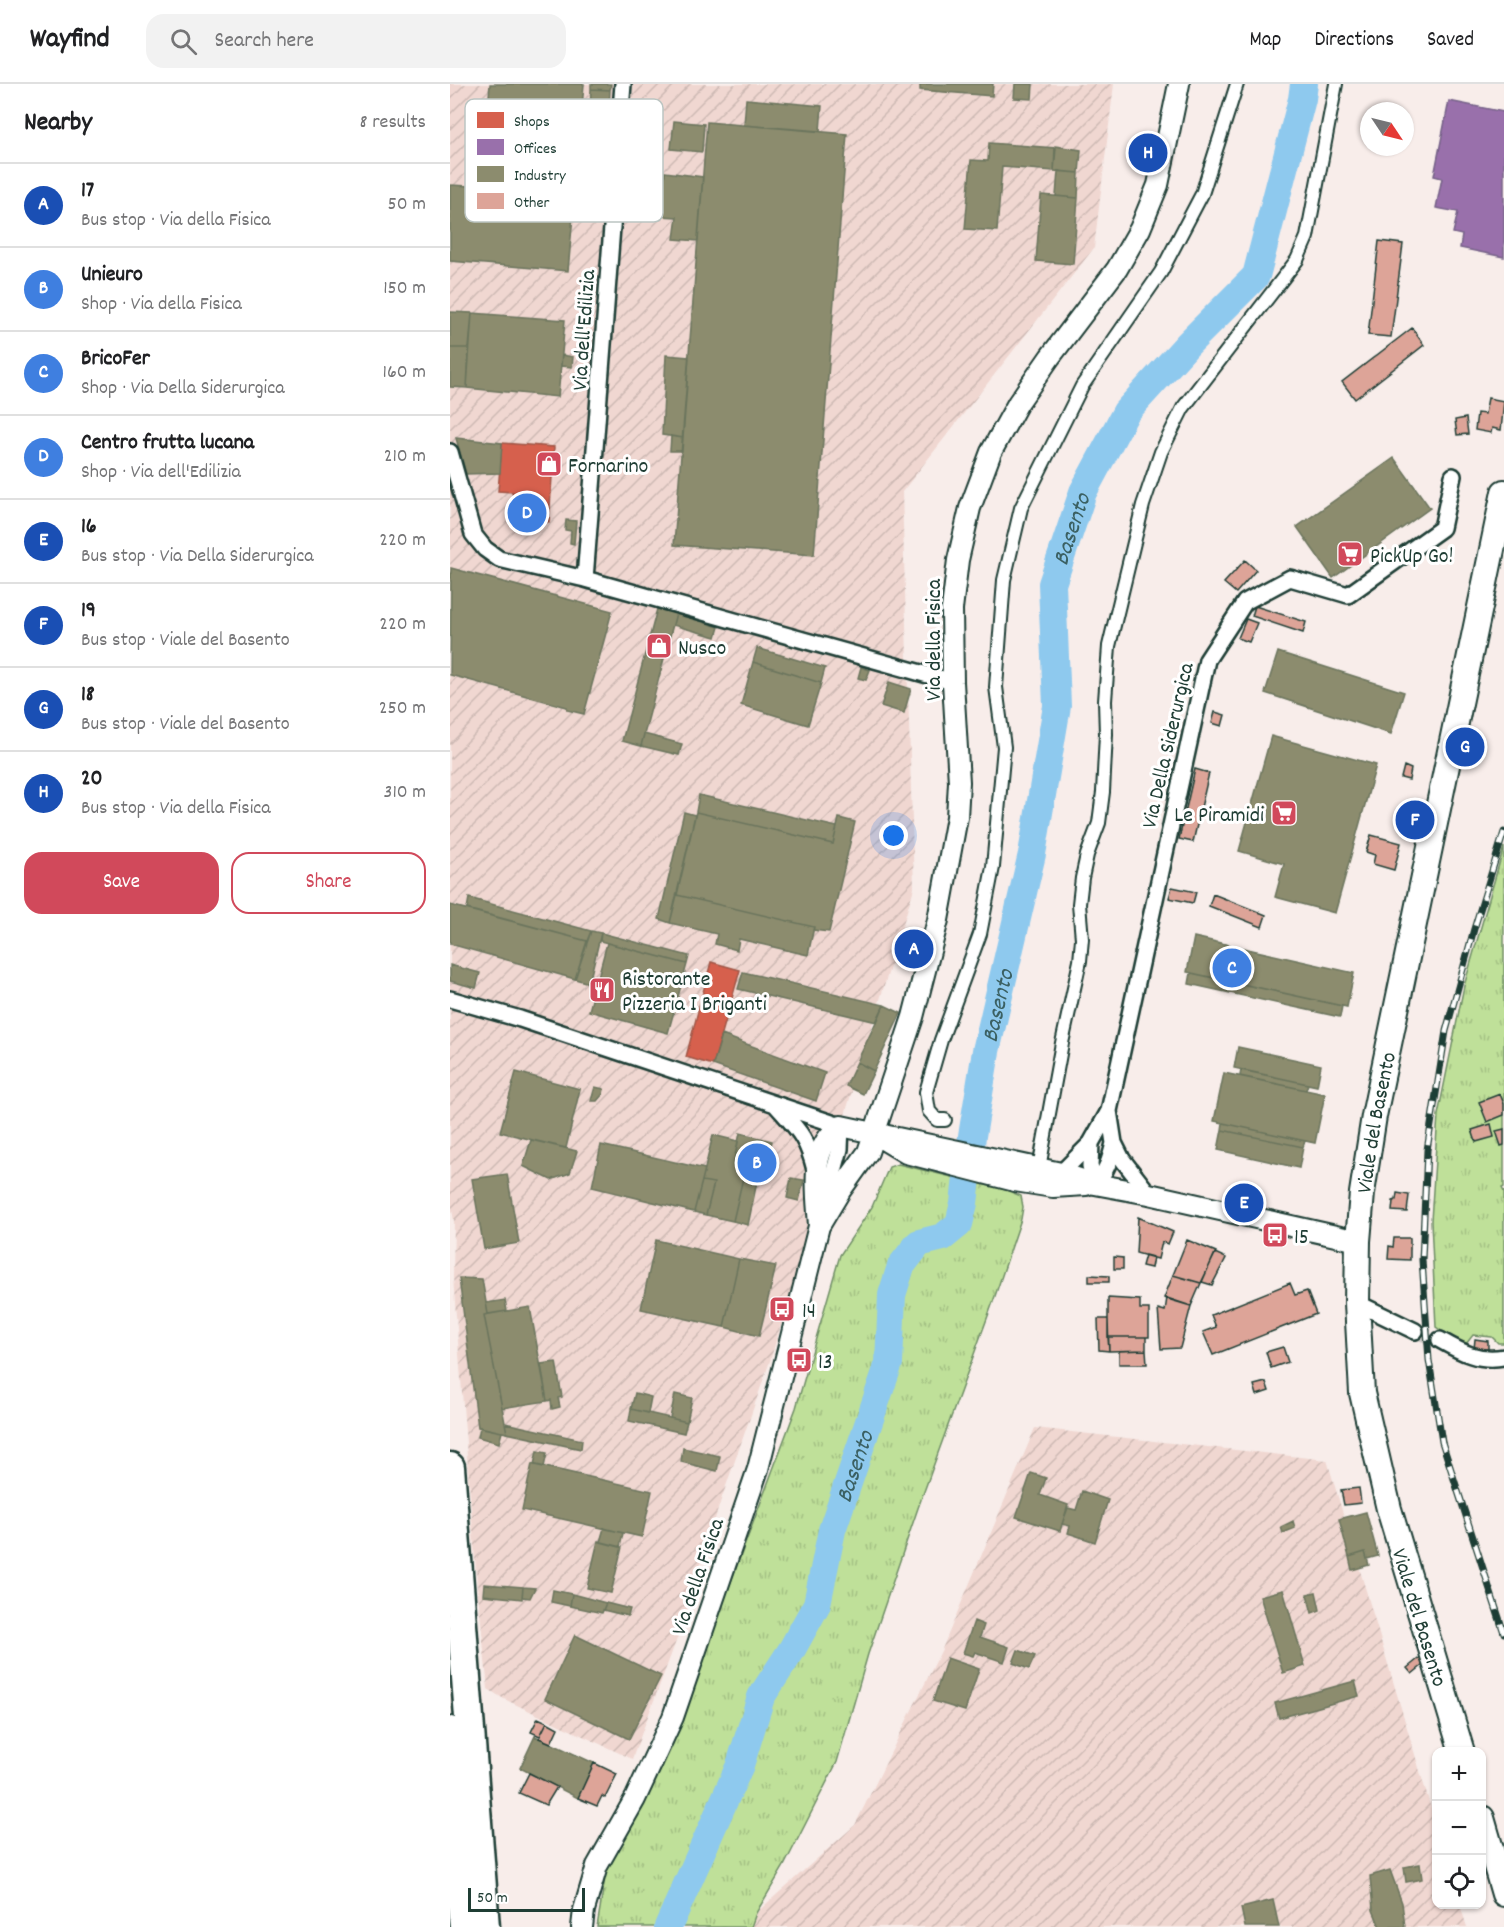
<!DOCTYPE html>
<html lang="en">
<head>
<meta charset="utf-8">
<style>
  body { margin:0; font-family:Dekko,sans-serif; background:#f2f2f2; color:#202124 }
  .controls { position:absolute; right:18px; bottom:18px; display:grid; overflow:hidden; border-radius:12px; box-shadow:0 2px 4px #0004 }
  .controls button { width:54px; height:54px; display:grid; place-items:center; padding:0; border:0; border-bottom:2px solid #e0e0e0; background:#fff; color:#202124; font:30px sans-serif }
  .compass { position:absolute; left:910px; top:18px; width:54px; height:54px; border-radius:50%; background:#fff; box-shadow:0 2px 4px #0004; rotate:125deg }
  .scale { position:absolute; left:18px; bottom:15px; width:117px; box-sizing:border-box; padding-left:6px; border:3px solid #1f3d34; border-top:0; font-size:16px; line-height:21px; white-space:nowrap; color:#1f3d34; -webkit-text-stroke:4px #fff; paint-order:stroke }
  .you { position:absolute; left:444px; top:752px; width:21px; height:21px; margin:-15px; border:4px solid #fff; border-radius:50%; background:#1a73e8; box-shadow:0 0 0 9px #1a73e833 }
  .badge { display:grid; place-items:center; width:39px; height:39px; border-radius:50%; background:#d1495b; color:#fff; font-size:20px; font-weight:700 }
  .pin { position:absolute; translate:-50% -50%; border:3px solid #fff; box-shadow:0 2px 6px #0006 }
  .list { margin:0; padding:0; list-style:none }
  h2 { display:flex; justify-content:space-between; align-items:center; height:78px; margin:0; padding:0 24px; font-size:26px }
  h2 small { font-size:20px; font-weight:400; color:#757577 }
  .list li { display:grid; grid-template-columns:39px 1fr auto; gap:18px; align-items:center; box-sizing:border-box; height:84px; padding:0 24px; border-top:2px solid #e0e0e0 }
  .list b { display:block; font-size:22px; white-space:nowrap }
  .list p { margin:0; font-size:20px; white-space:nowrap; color:#757577 }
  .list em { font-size:20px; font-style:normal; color:#757577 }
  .actions { display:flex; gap:12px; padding:18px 24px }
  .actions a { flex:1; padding:14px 0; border:2px solid #d1495b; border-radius:18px; text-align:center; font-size:21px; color:#d1495b }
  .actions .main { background:#d1495b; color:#fff }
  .icon { flex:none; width:33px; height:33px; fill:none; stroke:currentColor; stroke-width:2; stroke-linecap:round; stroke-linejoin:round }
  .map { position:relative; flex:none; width:1054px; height:1843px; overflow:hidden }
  header { display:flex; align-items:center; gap:36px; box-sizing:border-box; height:84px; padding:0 30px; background:#fff; border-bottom:2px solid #e0e0e0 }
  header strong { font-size:28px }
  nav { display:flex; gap:33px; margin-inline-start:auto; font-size:21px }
  .search { width:420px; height:54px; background:#f2f2f2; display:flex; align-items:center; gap:15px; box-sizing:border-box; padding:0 21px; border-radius:18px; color:#757577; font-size:22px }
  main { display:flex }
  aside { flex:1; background:#fff }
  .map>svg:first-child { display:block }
</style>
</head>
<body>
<header>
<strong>Wayfind</strong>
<div class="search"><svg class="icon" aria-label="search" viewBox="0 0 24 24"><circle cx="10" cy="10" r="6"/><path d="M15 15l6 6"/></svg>Search here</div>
<nav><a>Map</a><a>Directions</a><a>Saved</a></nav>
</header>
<main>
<aside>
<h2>Nearby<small>8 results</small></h2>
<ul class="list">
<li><span class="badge" style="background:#1a4fb4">A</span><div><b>17</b><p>Bus stop · Via della Fisica</p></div><em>50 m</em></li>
<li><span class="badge" style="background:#3f7fe0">B</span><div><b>Unieuro</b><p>Shop · Via della Fisica</p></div><em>150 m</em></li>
<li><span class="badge" style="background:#3f7fe0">C</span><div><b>BricoFer</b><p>Shop · Via Della Siderurgica</p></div><em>160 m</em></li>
<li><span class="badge" style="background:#3f7fe0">D</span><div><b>Centro frutta lucana</b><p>Shop · Via dell'Edilizia</p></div><em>210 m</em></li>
<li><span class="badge" style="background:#1a4fb4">E</span><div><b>16</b><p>Bus stop · Via Della Siderurgica</p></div><em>220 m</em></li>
<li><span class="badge" style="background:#1a4fb4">F</span><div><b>19</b><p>Bus stop · Viale del Basento</p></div><em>220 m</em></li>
<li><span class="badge" style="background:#1a4fb4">G</span><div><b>18</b><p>Bus stop · Viale del Basento</p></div><em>250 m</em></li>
<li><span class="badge" style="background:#1a4fb4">H</span><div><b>20</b><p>Bus stop · Via della Fisica</p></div><em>310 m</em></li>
</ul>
<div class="actions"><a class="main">Save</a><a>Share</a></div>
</aside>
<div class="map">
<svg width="1054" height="1843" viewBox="0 0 1054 1843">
  <defs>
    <pattern id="industrial-furrows" width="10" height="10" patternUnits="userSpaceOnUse" patternTransform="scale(1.5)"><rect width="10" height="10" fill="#f0d7d1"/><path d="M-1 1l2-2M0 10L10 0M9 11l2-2" fill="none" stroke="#cdb9b4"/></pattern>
    <pattern id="grass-tufts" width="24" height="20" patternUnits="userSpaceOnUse" patternTransform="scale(1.5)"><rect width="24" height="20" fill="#bfe099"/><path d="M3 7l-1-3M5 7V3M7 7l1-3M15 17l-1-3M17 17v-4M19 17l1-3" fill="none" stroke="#a4c184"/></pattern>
  </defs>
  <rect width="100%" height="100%" fill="#f8edea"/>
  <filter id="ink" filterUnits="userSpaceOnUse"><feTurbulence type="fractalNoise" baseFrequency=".0167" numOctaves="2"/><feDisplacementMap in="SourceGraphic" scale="12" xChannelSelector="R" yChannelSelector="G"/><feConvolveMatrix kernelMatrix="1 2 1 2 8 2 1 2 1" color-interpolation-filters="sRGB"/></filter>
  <g filter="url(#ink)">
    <path fill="url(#industrial-furrows)" d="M0,0H664L644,164L452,408L464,804L320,1277L270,1419L231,1544L182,1675L54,1615L38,1605L27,1500L3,1193L4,1137L0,1114Z
      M585,1344L877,1376L986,1741V1820L1010,1821L1017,1843H301L306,1829L405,1741L492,1565Z"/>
    <path fill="url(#grass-tufts)" stroke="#6f8e66" stroke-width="1.5" d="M1054,763V1103L1052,1104L1054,1108V1259H1048L1042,1253L1023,1251L1016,1260L999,1252L986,1243L981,1137L988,1031L1014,902Z
      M448,1080L556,1106L571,1112L573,1123L571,1135L543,1218L468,1424L418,1570L387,1678L334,1782L306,1829L301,1843H147L156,1788L218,1666L346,1324L390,1171L422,1123L439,1083Z"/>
    <path fill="#d6604d" stroke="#9f5646" stroke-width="1.5" d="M52,359L104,363L99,438L61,435L63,408L48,407Z
      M261,878L290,886L263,981L236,973Z"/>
    <path fill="#9970ab" stroke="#746187" stroke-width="1.5" d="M999,17L1054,28V173L1010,164L1012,151L1003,149L1008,128L986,124L992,94L984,92Z"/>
    <path fill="#8c8c6e" stroke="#6b745d" stroke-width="1.5" d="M40,0H134L129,60L36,52Z
      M141,0H161L160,6L141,5Z
      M470,0H543L542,12L470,6Z
      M565,0H583L582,15L564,14Z
      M141,5L160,6L158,50L139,49Z
      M296,15L372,22L370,47L294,41Z
      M224,37L254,40L252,68L221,65Z
      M257,38L397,50L364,471L224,461Z
      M539,59L606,64L604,87L552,83L547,147L515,145L521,76L538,77Z
      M605,62L631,66L629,89L604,87Z
      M198,85L215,88L211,135L193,134Z
      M608,87L629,89L628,114L606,112Z
      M215,88L253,93L248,157L224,155L227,133L211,132Z
      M21,89L33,90L31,102L125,110L118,187L0,177V101L20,102Z
      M591,111L628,114L623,180L586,177Z
      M0,228L22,229L19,264H0Z
      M22,229L115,236L108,313L17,304Z
      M0,264H19L17,304L0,303Z
      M112,271L123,273L122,283L111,282Z
      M216,271L239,273L233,354L212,351Z
      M221,352L233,354L232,367H220Z
      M6,354L52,359L50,389L16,390Z
      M944,374L980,424L883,494L847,443Z
      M116,436L126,437L124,460L120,459L121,447L115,446Z
      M1,484L162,527L134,630L117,626V623L0,591Z
      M207,525L226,529L191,662L172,657Z
      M226,529L269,543L266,553L223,541Z
      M307,564L375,584L371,599L303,578Z
      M828,568L954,608L941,650L815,609Z
      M303,578L371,599L358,641L291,621Z
      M411,583L420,586L416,596L408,594Z
      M439,598L461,605L454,629L431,622Z
      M194,650L232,660L229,671L191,662Z
      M821,652L926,681L885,829L825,813L834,780L789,767Z
      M249,711L387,743L383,760L246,728Z
      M234,728L245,731L220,839L209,835Z
      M246,728L383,760L389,734L405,738L379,848L363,846L364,843L227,811Z
      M227,811L364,843L358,871L289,855L287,866L265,860L267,850L220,839Z
      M19,814L141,847L137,857L17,825Z
      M0,821L137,857L125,895L0,860Z
      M141,847L151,849L139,899L125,895Z
      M151,849L239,872L237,880L150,857Z
      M744,853L904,889L897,923L737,888Z
      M157,859L237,880L218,949L139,927Z
      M0,881L30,889L26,904L0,897Z
      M293,888L434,921L427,938L288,905Z
      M741,889L892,922L890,933L739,900Z
      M434,921L451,929L424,987L407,978Z
      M272,951L375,989L366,1017L263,981Z
      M788,963L871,981L867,1002L784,984Z
      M407,978L424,987L413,1010L396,1002Z
      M791,986L858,1000L856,1006L790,992Z
      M66,988L130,1005L116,1064L50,1048Z
      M774,989L875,1010L865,1059L764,1037Z
      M145,1003L154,1005L153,1010L147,1017H141Z
      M773,1039L855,1057L853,1063L772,1046Z
      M772,1046L853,1063L849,1084L768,1066Z
      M290,1049L322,1057L314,1090L283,1082Z
      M263,1051L288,1057L283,1082L295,1085L283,1137L256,1131L264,1099L252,1097Z
      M81,1056L127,1067L120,1089L101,1096L73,1082Z
      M151,1061L255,1085L244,1128L142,1103Z
      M295,1085L309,1088L298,1141L283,1137Z
      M57,1090L69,1159L34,1165L22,1095Z
      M341,1094L354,1096L349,1117L337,1114Z
      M252,1097L264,1099L256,1131L244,1128Z
      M206,1156L289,1175L274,1243L191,1225Z
      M289,1175L326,1182L309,1252L274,1243Z
      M9,1194L32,1195L38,1230L34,1231L57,1349L28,1343Z
      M55,1216L57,1227L38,1230L36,1219Z
      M80,1223L97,1317L52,1324L34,1231Z
      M106,1278L112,1313L108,1314L110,1323L102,1325L101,1316L97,1317L91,1280Z
      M185,1309L201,1313L198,1329L181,1325Z
      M225,1310L242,1314L237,1338L220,1334Z
      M181,1325L237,1338L234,1349L179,1337Z
      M55,1339L132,1356L131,1365L57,1349Z
      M30,1343L52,1348L49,1359L28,1353Z
      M233,1364L270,1372L267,1387L231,1378Z
      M87,1367L97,1369L94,1383L84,1381Z
      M82,1380L202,1407L192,1453L72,1426Z
      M581,1389L596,1394L590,1411L618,1421L610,1447L566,1433Z
      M632,1407L658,1416L645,1458L618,1449L620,1442L612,1440L618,1424L626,1426Z
      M916,1428L928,1472L917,1475L915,1468L899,1473L889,1435Z
      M843,1437L845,1444L833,1449L831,1443Z
      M154,1444L173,1449L170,1463L150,1458Z
      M148,1457L172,1463L161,1509L137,1504Z
      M915,1468L919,1481L902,1486L899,1473Z
      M34,1500L73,1503L72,1515L33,1511Z
      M73,1503L85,1504L80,1514L72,1513Z
      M103,1506L122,1510L120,1522L101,1518Z
      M833,1506L855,1582L833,1589L810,1512Z
      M866,1508L870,1526L862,1529L857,1510Z
      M122,1510L156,1519L152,1529L120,1522Z
      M156,1519L180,1525L178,1532L153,1526Z
      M524,1537L534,1541L530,1553L559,1563L554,1578L525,1568L523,1572L513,1569Z
      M125,1551L211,1592L179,1655L95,1615Z
      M568,1566L585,1572L579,1585L563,1579Z
      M497,1574L529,1585L515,1627L483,1617Z
      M905,1597L909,1612L829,1634L825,1619Z
      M85,1652L144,1679L128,1714L70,1684Z
      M970,1780L972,1795L956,1798L954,1783Z
      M940,1786L952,1819L955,1843H930L923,1826L920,1792Z
      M823,1816L829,1843H795L791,1824Z"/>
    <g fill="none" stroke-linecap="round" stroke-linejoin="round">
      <path stroke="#8ec9ee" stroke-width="28" id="s1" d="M218,1843L290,1681L311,1613L341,1567L367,1520L382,1446L439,1279L442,1211L451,1182L469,1159L493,1153L509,1140L514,1119L522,1052L536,967L582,770L607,622L602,500L633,408L676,328L738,260L806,192L852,15L854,0"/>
    </g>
    <path fill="#dda498" stroke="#1f3d34" stroke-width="1.5" d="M929,157L953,160L941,253L918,251Z
      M962,244L974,261L905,315L892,298Z
      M1038,314L1054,317L1051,346L1042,344L1041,349L1025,346L1027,329L1035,330Z
      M1016,334L1018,350L1007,351L1005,336Z
      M795,476L806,486L786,509L774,499Z
      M805,522L856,538L853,549L802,532Z
      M796,535L807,539L799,558L788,554Z
      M765,628L775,631L772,642L762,639Z
      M954,682L961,685L959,696L951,694Z
      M745,685L759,689L743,758L729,755Z
      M921,751L951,759L944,786L923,780L925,771L916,768Z
      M722,803L746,808L743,819L719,814Z
      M763,810L816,831L812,843L759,822Z
      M1050,1010L1054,1020V1031L1037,1038L1029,1018Z
      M1041,1040L1044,1053L1026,1058L1022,1046Z
      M1054,1045V1061L1051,1062L1046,1047Z
      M947,1109L959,1111L957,1128L942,1127L943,1117L946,1116Z
      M688,1133L723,1148L718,1160L712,1158L708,1175L686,1169Z
      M944,1154H960V1176L938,1175L939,1162L943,1163Z
      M737,1156L766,1168L751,1199L723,1191Z
      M765,1169L776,1174L762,1201L752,1198Z
      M695,1171L703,1173L701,1184L692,1182Z
      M664,1173L673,1174V1185H664Z
      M639,1191L659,1192V1198H639Z
      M723,1191L751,1199L741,1222L714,1214Z
      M840,1199L845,1211L857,1207L866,1230L763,1271L753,1248L766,1243L761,1231Z
      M658,1214L690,1216V1225H699V1253H658Z
      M717,1214L741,1222L730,1264L711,1265L708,1225L715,1227Z
      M648,1235H658L659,1267L649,1266Z
      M658,1253H696V1266L659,1267Z
      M1025,1255L1038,1257V1266L1024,1265Z
      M833,1263L838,1278L821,1284L816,1268Z
      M696,1266L697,1280H669V1267Z
      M816,1298L819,1307L807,1311L804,1301Z
      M909,1404L911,1419L894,1421L891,1406Z
      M973,1571L978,1577L962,1590L957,1584Z
      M88,1634L97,1638L90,1652L81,1648Z
      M97,1638L108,1644L101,1659L89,1654Z
      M144,1679L167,1690L155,1714L152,1712L147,1722L128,1714Z
      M79,1689L107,1703L96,1721L69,1709Z"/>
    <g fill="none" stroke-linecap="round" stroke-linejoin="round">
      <path stroke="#cdcac6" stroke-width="15" stroke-dasharray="15 8" stroke-linecap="butt" d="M965,1247L990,1256"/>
      <g stroke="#1f3d34" stroke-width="16">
        <path id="pedestrian" d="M495,1036H487L479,1027L476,1008L491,956L530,850L543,783L554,663L546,603L554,496L571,424L632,302L711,188L752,110L787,0
          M589,1084L612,959L630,877L632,855L629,820L632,794L637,771L649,739L653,708L656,650L655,617L659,562L693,421L711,368L733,324L847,176L857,153L886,0"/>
      </g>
      <g stroke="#1f3d34" stroke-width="20">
        <path id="minor" d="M0,368L23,450L35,465L49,475L135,495L503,598
          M135,495L173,0
          M0,915L70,935L391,1042L390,1065L373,1127
          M326,1021C348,1046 357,1053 365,1086
          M659,1027L664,1059L672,1075L699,1110
          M641,1059L640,1082L645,1100
          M611,1089L641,1059L659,1027L757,576L795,518L840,494L898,511L992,444L1003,392
          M645,1100C657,1087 660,1076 664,1059
          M907,1219L965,1247
          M990,1256C1011,1268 1029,1278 1054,1273"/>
      </g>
      <g stroke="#1f3d34" stroke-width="24">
        <path id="tertiary" d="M431,1054L456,1069L565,1097L603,1103L636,1101
          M369,1142C367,1108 358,1063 391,1042L611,1089L645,1100L699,1110L908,1157
          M132,1843L134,1826L147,1782L185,1715L223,1633L308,1385L369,1142L390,1107L418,1068L463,933L488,836L507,733L509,698L503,598L502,525L508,476L520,424L541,368L568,319L600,273L667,185L690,145L708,101L729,0"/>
      </g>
      <g stroke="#1f3d34" stroke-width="28">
        <g id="primary">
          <path id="s2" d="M1012,1668L939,1425L912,1309L907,1219L908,1157L912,1109L924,1032L1054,408"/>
          <path d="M1032,1734L1054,1810"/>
        </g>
      </g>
      <g stroke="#1f3d34" stroke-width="33">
        <path id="motorway" d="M0,1383L35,1843
          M0,1647L7,1759L15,1843"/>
      </g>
      <use href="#pedestrian" stroke="#fff" stroke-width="12"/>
      <use href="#minor" stroke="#fff" stroke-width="15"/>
      <use href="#tertiary" stroke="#fff" stroke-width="20"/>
      <use href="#primary" stroke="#fff" stroke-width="24"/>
      <use href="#motorway" stroke="#fff" stroke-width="28"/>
      <g stroke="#1f3d34" stroke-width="7">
        <path id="rail" d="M1054,748L1024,845L996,947L977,1066L972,1176L979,1276L992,1358L1054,1549"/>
      </g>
      <use href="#rail" stroke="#fff" stroke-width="4.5" stroke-dasharray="14" stroke-linecap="butt"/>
    </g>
  </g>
  <defs>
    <g id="shop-square" transform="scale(1.35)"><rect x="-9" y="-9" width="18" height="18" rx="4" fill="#d1495b" stroke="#fff"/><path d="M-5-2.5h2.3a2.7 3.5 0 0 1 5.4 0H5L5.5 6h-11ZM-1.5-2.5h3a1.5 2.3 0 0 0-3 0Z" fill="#fff"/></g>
    <g id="supermarket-square" transform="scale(1.35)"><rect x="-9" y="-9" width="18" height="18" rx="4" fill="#d1495b" stroke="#fff"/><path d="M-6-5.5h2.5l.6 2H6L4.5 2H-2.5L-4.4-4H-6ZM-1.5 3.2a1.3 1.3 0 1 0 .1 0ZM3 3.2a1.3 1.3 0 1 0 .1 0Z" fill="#fff"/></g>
    <g id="restaurant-square" transform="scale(1.35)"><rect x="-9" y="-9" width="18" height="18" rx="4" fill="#d1495b" stroke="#fff"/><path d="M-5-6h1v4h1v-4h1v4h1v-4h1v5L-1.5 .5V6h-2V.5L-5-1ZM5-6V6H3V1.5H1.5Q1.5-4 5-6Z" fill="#fff"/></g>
    <g id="bus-square" transform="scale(1.35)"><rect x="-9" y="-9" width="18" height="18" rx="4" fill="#d1495b" stroke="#fff"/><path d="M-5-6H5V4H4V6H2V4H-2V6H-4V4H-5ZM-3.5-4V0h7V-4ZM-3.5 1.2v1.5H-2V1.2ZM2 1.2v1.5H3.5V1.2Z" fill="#fff"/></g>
  </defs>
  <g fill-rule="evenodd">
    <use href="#shop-square" x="99" y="380"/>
    <use href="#supermarket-square" x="900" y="470"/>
    <use href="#shop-square" x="209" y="562"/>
    <use href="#supermarket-square" x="834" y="729"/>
    <use href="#restaurant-square" x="152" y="906"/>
    <use href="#bus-square" x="825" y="1151"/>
    <use href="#bus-square" x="332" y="1225"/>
    <use href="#bus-square" x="349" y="1276"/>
  </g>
  <g text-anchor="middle" stroke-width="6" stroke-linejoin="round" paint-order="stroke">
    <g font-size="22" fill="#1f3d34" stroke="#fff">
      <text transform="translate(132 246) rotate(-86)" y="8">Via dell'Edilizia</text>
      <text transform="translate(482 556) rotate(-90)" y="8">Via della Fisica</text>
      <text transform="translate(716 661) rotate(-77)" y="8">Via Della Siderurgica</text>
      <text dy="8" stroke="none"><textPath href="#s2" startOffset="645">Viale del Basento</textPath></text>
      <text transform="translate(246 1492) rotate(-71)" y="8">Via della Fisica</text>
      <text transform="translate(971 1533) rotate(73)" y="8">Viale del Basento</text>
    </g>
    <g font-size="22" fill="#1f3d34" stroke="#fff" text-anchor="start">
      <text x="118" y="388">Fornarino</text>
      <text x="920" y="478">PickUp Go!</text>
      <text x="228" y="570">Nusco</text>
      <text x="814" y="737" text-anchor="end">Le Piramidi</text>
      <text x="172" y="901">Ristorante<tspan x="172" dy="25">Pizzeria I Briganti</tspan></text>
      <text x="844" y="1159">15</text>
      <text x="352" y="1233">14</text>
      <text x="368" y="1284">13</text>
    </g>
    <g font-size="24" font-style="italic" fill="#3b6062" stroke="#fff">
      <text dy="8" stroke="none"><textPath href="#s1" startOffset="1490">Basento</textPath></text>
      <text dy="8" stroke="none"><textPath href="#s1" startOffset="1004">Basento</textPath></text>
      <text dy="8" stroke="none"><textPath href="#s1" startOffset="500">Basento</textPath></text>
    </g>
  </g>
  <rect x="15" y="15" width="198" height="123" rx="9" fill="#fff" stroke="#bcc5c2" stroke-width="1.5"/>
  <rect x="27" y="28" width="27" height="16" fill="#d6604d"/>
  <rect x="27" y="55" width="27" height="16" fill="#9970ab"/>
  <rect x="27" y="82" width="27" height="16" fill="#8c8c6e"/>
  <rect x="27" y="109" width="27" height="16" fill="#dda498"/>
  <g font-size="16" fill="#1f3d34">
    <text x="64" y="42">Shops</text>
    <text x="64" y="69">Offices</text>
    <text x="64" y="96">Industry</text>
    <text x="64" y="123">Other</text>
  </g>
</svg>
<div class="controls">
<button>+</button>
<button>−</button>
<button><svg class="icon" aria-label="locate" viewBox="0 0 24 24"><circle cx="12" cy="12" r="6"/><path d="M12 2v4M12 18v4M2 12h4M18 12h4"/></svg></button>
</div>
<svg class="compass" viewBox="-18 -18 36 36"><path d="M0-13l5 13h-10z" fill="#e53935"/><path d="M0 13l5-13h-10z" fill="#757577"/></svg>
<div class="scale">50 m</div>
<div class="you"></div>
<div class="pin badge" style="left:464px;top:865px;background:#1a4fb4">A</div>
<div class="pin badge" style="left:307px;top:1079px;background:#3f7fe0">B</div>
<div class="pin badge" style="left:782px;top:884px;background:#3f7fe0">C</div>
<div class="pin badge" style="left:77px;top:429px;background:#3f7fe0">D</div>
<div class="pin badge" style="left:794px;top:1119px;background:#1a4fb4">E</div>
<div class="pin badge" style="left:965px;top:736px;background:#1a4fb4">F</div>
<div class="pin badge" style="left:1015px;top:663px;background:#1a4fb4">G</div>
<div class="pin badge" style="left:698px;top:69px;background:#1a4fb4">H</div>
</div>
</main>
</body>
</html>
